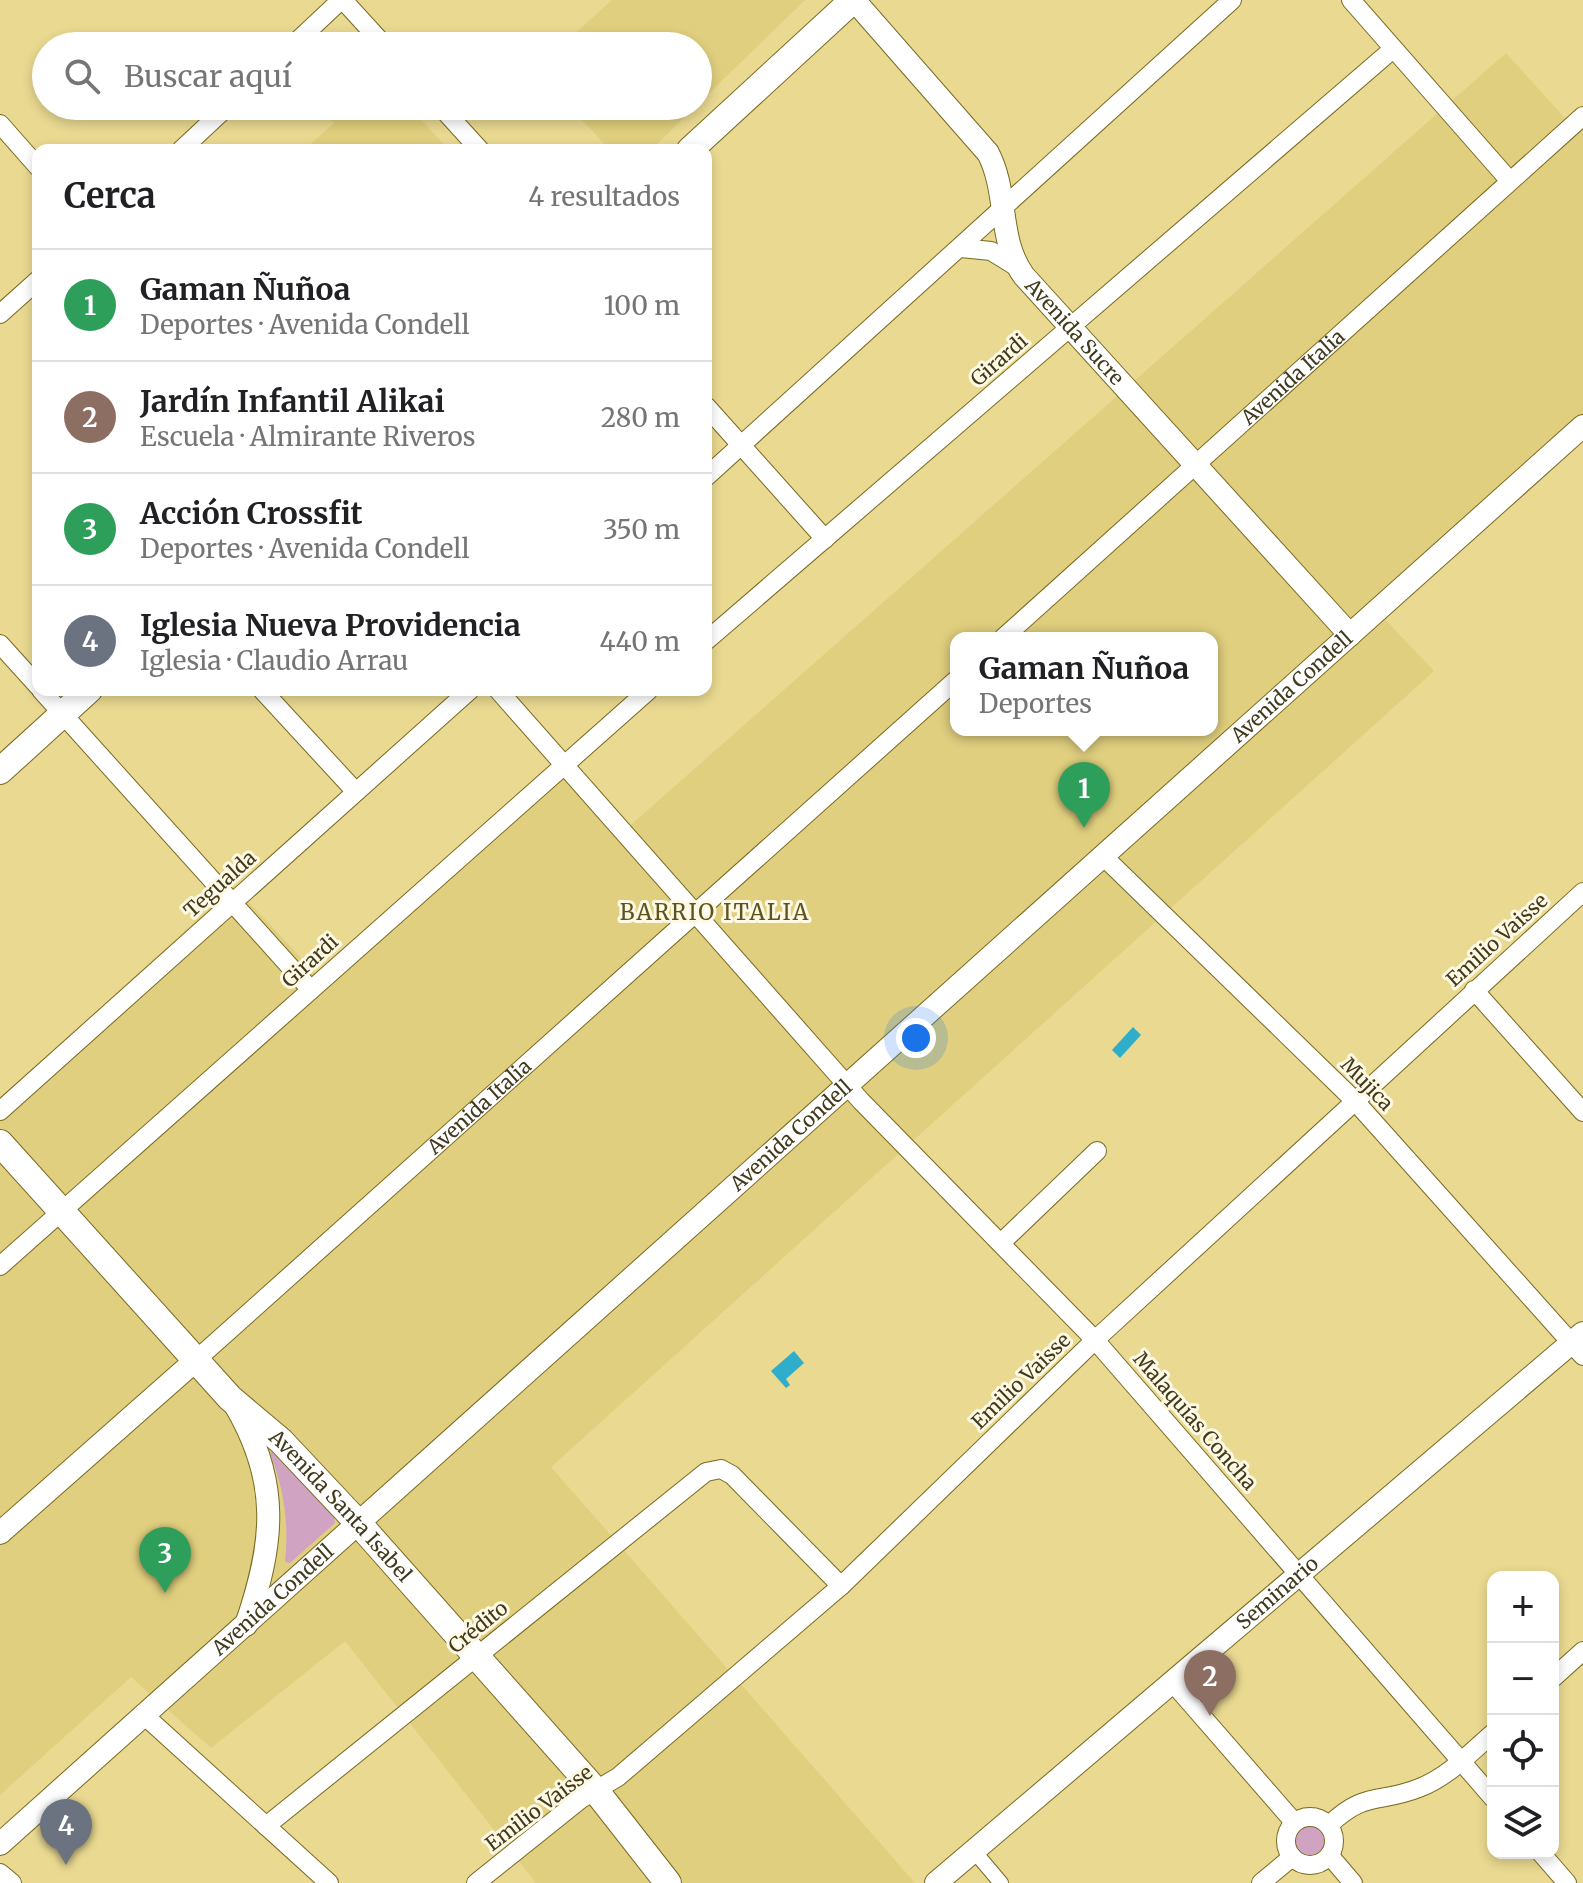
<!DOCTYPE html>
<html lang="es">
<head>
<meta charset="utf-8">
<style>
  body { margin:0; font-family:Merriweather,serif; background:#f6f6f6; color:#202124 }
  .controls { position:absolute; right:24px; bottom:24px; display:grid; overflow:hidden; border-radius:16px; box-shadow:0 4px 12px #0003 }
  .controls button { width:72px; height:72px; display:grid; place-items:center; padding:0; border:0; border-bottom:2px solid #e0e0e0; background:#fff; color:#202124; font:40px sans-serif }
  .you { position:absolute; left:916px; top:1038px; width:28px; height:28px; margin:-20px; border:6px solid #fff; border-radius:50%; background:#1a73e8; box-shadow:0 0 0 12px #1a73e833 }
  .badge { display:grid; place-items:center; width:52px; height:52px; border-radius:50%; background:#db2777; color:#fff; font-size:26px; font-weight:700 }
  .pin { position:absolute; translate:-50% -66px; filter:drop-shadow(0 2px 4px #0008) }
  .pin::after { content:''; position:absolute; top:42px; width:28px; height:24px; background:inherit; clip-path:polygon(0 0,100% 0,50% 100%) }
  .popup { position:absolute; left:950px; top:632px; width:268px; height:104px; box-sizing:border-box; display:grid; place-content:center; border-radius:16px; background:#fff; filter:drop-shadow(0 2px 6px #0005); font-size:26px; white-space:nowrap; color:#757577 }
  .popup b { font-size:30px; color:#202124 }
  .popup::after { content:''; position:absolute; left:50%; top:100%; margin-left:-16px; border:16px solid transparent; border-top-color:#fff }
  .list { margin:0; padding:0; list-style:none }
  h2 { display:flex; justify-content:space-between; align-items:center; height:104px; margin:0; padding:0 32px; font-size:34px }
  h2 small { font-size:26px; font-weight:400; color:#757577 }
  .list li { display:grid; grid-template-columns:52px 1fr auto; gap:24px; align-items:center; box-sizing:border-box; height:112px; padding:0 32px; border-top:2px solid #e0e0e0 }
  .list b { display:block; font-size:30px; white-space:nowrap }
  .list p { margin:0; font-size:26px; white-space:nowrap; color:#757577 }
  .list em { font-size:26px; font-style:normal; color:#757577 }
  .icon { flex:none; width:44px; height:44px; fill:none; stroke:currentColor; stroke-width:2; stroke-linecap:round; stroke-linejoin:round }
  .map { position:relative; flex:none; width:1583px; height:1883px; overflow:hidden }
  .search { position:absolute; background:#fff; box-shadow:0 4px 12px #0003; left:32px; top:32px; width:680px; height:88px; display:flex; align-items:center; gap:20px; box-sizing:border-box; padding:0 28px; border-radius:44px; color:#757577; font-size:30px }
  .panel { position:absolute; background:#fff; box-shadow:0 4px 12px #0003; left:32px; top:144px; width:680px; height:552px; border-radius:16px }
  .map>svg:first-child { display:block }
</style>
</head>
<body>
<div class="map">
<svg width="1583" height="1883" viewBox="0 0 1583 1883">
  <rect width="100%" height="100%" fill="#e9d991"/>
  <path fill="#e0cf7e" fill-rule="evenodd" d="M612,0H805L698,104V46H561Z
    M1506,53L1571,125L1583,115V430L1376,610L1434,671L551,1467L915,1883H536L345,1641L211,1748L131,1677L0,1795V1099L234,886L315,973L563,764L624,831ZM956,638H1212V730H956Z
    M319,106H409L449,150H304L334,123Z
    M569,106H696L651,150H610Z"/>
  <path fill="#d1a3c3" d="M274,1450L334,1517L335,1523L290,1563L285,1562C289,1523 284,1489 270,1453Z
    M1294 1839a16 16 0 1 1 32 0a16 16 0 1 1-32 0Z"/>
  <path fill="#2faecc" d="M1133,1027L1141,1035L1120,1058L1112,1050Z
    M794,1351L804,1363L786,1379L790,1385L786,1388L771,1371Z"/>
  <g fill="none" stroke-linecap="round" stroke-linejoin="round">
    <g stroke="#78691f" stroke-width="16">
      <path id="pedestrian" d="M974,1851L1001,1883"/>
    </g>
    <g stroke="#78691f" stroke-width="20">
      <g id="minor">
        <path d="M343,0L385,46"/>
        <path d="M1351,0L1509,180"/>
        <path d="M292,46L341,0"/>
        <path d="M440,106L480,150"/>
        <path d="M0,124L38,167"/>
        <path d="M181,150L228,106"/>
        <path d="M961,248L991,251L1017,267"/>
        <path d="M0,314L38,280"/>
        <path d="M706,406L825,539"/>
        <path d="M706,477L1232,0"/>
        <path id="s1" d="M1003,638L1583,116"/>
        <path d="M706,641L1393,49"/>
        <path d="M0,644L38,686"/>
        <path d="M41,690L311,990"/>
        <path d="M262,690L356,792"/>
        <path d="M498,690L861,1101L1095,1340L1493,1798"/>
        <path d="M1104,857L1354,1100L1583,1356"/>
        <path d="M1474,990L1583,1112"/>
        <path d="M0,1111L470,690"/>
        <path d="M1003,1241L1097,1151"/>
        <path d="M0,1266L649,690"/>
        <path id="s2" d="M196,1360L956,680"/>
        <path d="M1553,1678L1583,1651"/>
        <path d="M1173,1683L1294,1822"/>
        <path d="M145,1716L329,1883"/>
        <circle cx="1310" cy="1841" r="24"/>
        <path d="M1329,1825C1366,1790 1379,1804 1419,1788C1448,1777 1470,1753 1493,1733"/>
        <path d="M266,1826L706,1472L721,1469L732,1475L841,1586"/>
        <path d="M1541,1853L1567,1883"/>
        <path d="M1330,1856L1353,1883"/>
        <path d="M0,1873L12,1883"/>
        <path d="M476,1883L581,1799L618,1777L841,1586L1095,1340L1583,892"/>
        <path d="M1261,1883L1292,1857"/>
      </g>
    </g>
    <g stroke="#78691f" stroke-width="24">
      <g id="tertiary">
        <path id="s3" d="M854,0L988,153C1009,193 997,239 1024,276L1350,635"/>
        <path d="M235,1405C281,1483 274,1543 246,1625"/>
        <path d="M0,1533L196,1360"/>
        <path id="s4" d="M0,1844L1583,426"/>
        <path id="s5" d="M936,1883L1583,1333"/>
      </g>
    </g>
    <g stroke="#78691f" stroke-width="28">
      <g id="secondary">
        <path d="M690,150L853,0"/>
        <path d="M0,771L89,690"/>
        <path id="s6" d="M0,1143L230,1398L281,1441L360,1525L596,1791L668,1883"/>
      </g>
    </g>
    <use href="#pedestrian" stroke="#fff" stroke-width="14"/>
    <use href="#minor" stroke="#fff" stroke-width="18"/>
    <use href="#tertiary" stroke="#fff" stroke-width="22"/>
    <use href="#secondary" stroke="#fff" stroke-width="26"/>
  </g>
  <g text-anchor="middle" stroke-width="6" stroke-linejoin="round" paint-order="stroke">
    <g font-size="20" fill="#40391c" stroke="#fef9e4">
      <text dy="7" stroke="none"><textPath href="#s3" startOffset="408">Avenida Sucre</textPath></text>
      <text transform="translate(999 360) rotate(-41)" y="7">Girardi</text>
      <text dy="7" stroke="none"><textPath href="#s1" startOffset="390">Avenida Italia</textPath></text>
      <text dy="7" stroke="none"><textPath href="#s4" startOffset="1734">Avenida Condell</textPath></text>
      <text transform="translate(220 884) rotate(-42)" y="7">Tegualda</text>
      <text transform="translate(1497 940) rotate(-42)" y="7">Emilio Vaisse</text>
      <text transform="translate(310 961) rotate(-42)" y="7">Girardi</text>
      <text transform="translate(1367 1084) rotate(46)" y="7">Mujica</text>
      <text dy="7" stroke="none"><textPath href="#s2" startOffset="380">Avenida Italia</textPath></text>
      <text dy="7" stroke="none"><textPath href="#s4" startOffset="1062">Avenida Condell</textPath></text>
      <text transform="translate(1021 1381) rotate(-44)" y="7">Emilio Vaisse</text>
      <text transform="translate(1195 1421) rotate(49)" y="7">Malaquías Concha</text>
      <text dy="7" stroke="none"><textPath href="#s6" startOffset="498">Avenida Santa Isabel</textPath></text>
      <text dy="7" stroke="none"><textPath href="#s5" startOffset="448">Seminario</textPath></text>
      <text dy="7" stroke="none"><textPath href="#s4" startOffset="366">Avenida Condell</textPath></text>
      <text transform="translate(478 1627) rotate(-39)" y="7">Crédito</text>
      <text transform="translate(539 1808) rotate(-37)" y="7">Emilio Vaisse</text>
    </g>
    <g font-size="22" letter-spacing="2" fill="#5f531d" stroke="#fef9e4">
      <text x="715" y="920">BARRIO ITALIA</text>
    </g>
  </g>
</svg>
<div class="controls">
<button>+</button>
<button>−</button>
<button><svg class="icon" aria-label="locate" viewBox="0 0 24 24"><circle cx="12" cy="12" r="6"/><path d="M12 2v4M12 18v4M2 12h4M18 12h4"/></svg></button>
<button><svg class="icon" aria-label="layers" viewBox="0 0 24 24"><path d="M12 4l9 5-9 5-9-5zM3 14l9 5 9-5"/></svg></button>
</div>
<div class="you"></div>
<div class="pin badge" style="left:1084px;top:828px;background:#2e9e5b">1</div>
<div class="popup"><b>Gaman Ñuñoa</b>Deportes</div>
<div class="pin badge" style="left:1210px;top:1716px;background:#8d6e63">2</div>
<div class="pin badge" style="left:165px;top:1593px;background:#2e9e5b">3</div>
<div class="pin badge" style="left:66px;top:1865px;background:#6b7280">4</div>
<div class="search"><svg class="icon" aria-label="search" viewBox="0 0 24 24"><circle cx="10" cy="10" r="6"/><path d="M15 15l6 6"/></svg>Buscar aquí</div>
<section class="panel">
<h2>Cerca<small>4 resultados</small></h2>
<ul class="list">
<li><span class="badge" style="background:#2e9e5b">1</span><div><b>Gaman Ñuñoa</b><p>Deportes · Avenida Condell</p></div><em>100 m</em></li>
<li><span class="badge" style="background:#8d6e63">2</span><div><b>Jardín Infantil Alikai</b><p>Escuela · Almirante Riveros</p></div><em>280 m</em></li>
<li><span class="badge" style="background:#2e9e5b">3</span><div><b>Acción Crossfit</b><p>Deportes · Avenida Condell</p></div><em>350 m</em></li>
<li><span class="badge" style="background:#6b7280">4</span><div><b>Iglesia Nueva Providencia</b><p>Iglesia · Claudio Arrau</p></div><em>440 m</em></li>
</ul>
</section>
</div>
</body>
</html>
